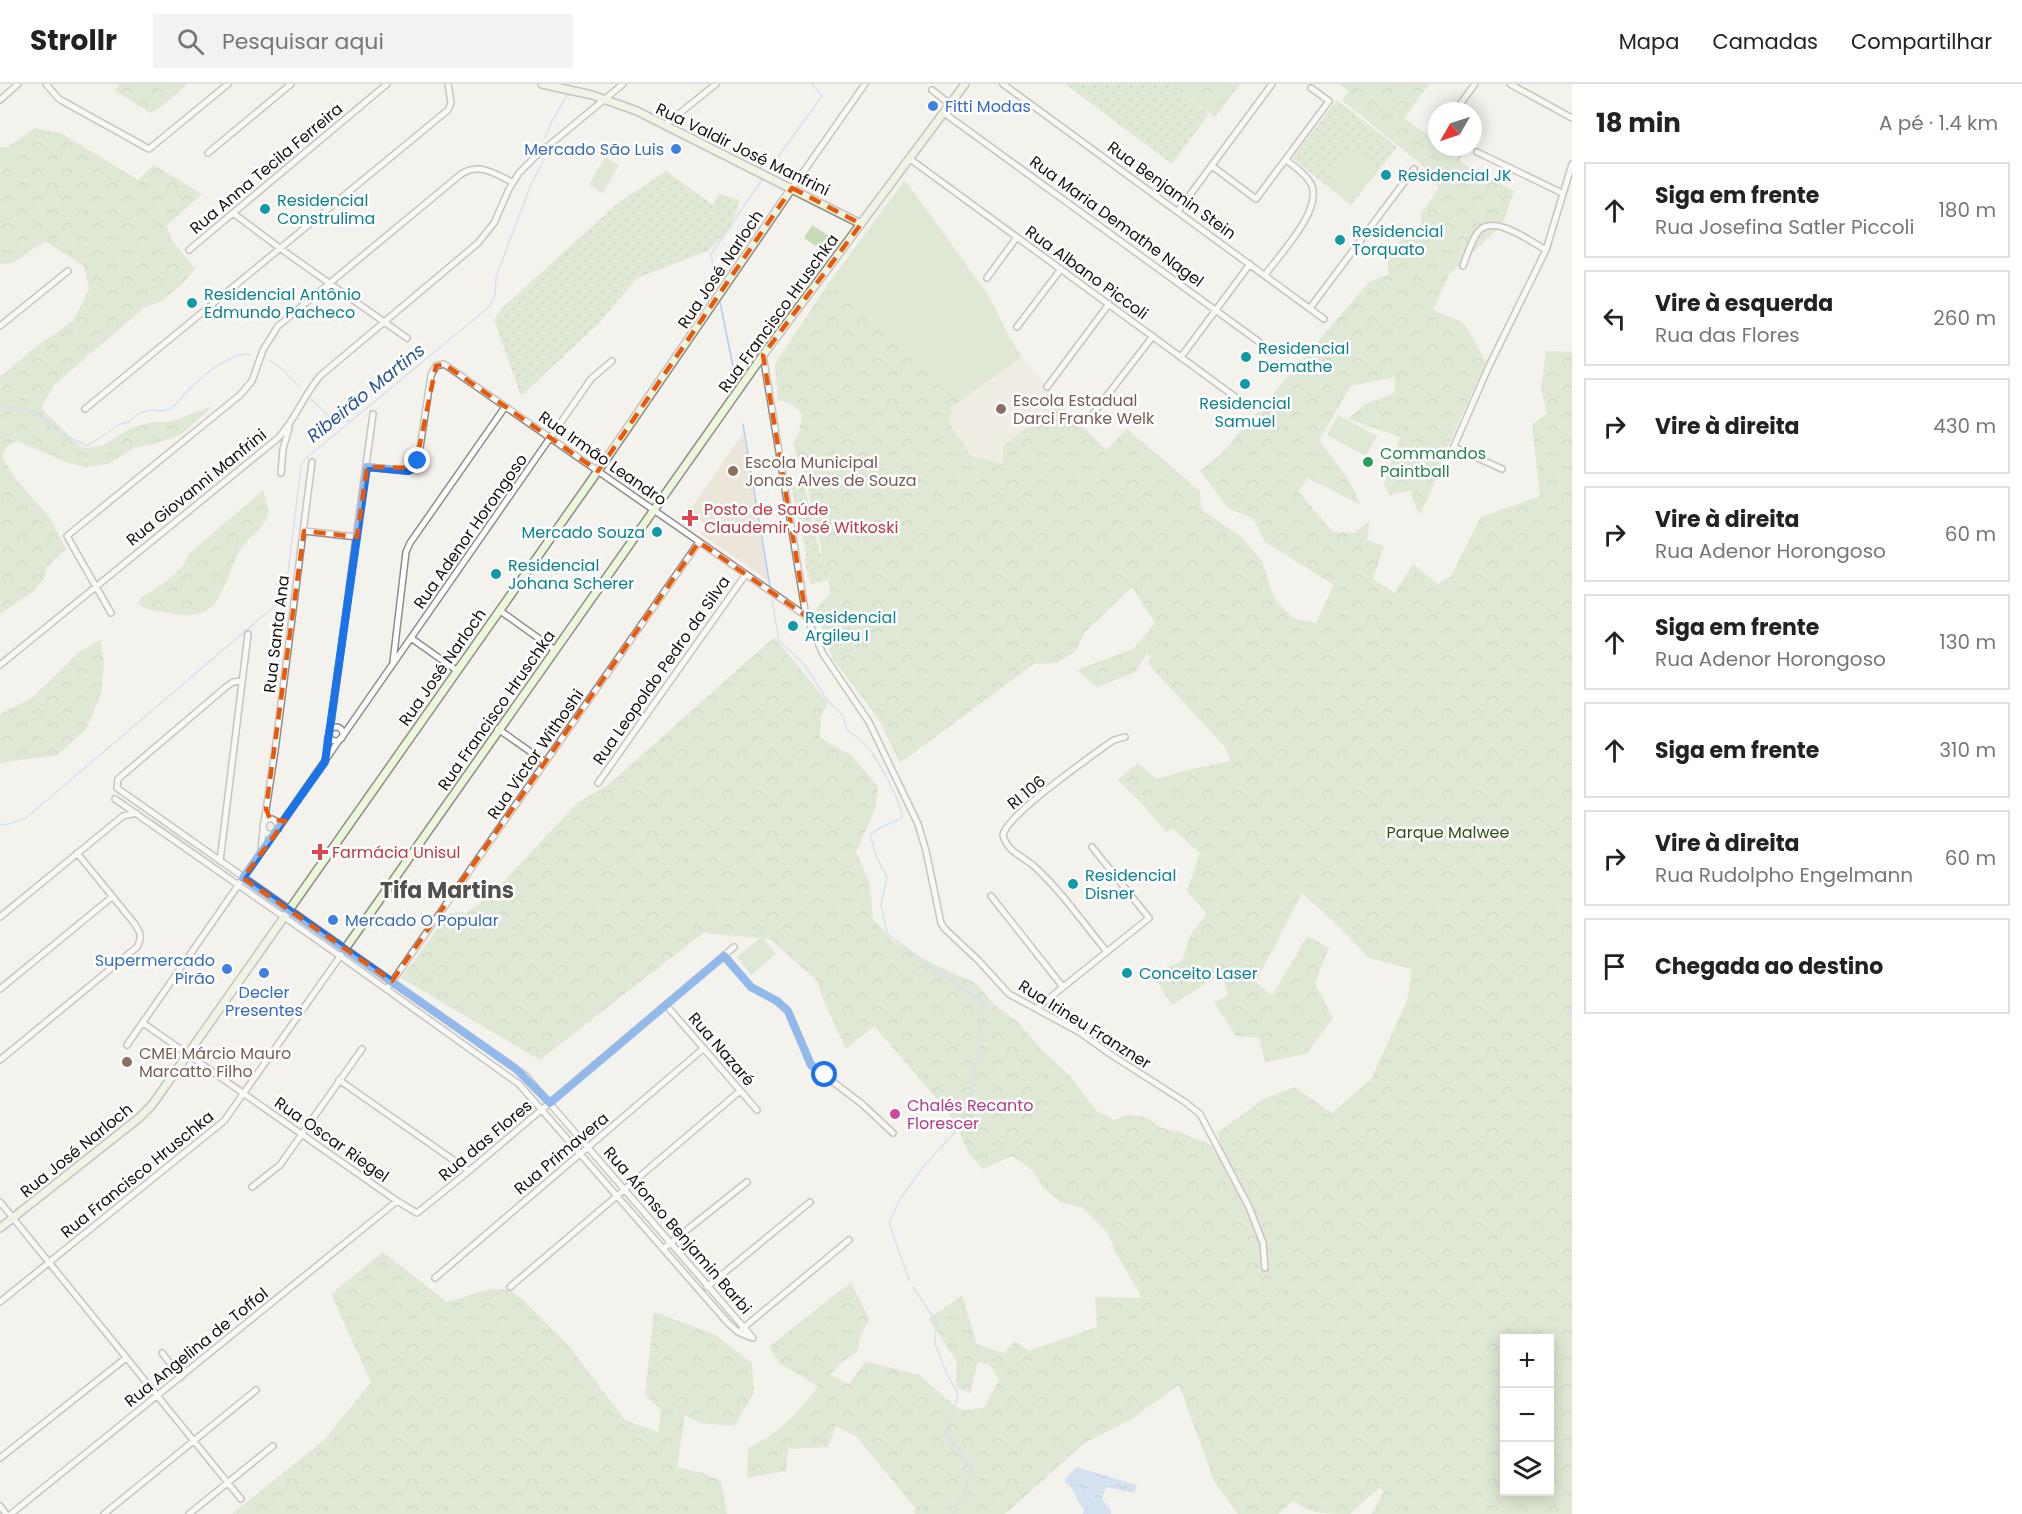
<!DOCTYPE html>
<html lang="pt">
<head>
<meta charset="utf-8">
<style>
  body { margin:0; font-family:Poppins,sans-serif; background:#f2f2f2; color:#222 }
  .controls { position:absolute; right:18px; bottom:18px; display:grid; overflow:hidden; border-radius:0px; box-shadow:0 3px 15px #0003 }
  .controls button { width:54px; height:54px; display:grid; place-items:center; padding:0; border:0; border-bottom:2px solid #e0e0e0; background:#fff; color:#222; font:30px sans-serif }
  .compass { position:absolute; left:1428px; top:18px; width:54px; height:54px; border-radius:50%; background:#fff; box-shadow:0 3px 15px #0003; rotate:231deg }
  .stop { position:absolute; width:18px; height:18px; margin:-14px; border:4px solid #1a73e8; border-radius:50%; background:#fff }
  .stop.end { background:#1a73e8; border-color:#fff; box-shadow:0 2px 6px #0008 }
  .list { margin:0; padding:0; list-style:none }
  h2 { display:flex; justify-content:space-between; align-items:center; height:78px; margin:0; padding:0 24px; font-size:26px }
  h2 small { font-size:20px; font-weight:400; color:#767676 }
  .list li { display:grid; grid-template-columns:39px 1fr auto; gap:18px; align-items:center; box-sizing:border-box; height:96px; margin:0 12px 12px; padding:0 12px; border:2px solid #e0e0e0; border-radius:0px }
  .list b { display:block; font-size:22px; white-space:nowrap }
  .list p { margin:0; font-size:20px; white-space:nowrap; color:#767676 }
  .list em { font-size:20px; font-style:normal; color:#767676 }
  .icon { flex:none; width:33px; height:33px; fill:none; stroke:currentColor; stroke-width:2; stroke-linecap:round; stroke-linejoin:round }
  .map { position:relative; flex:none; width:1572px; height:1430px; overflow:hidden }
  header { display:flex; align-items:center; gap:36px; box-sizing:border-box; height:84px; padding:0 30px; background:#fff; border-bottom:2px solid #e0e0e0 }
  header strong { font-size:28px }
  nav { display:flex; gap:33px; margin-inline-start:auto; font-size:21px }
  .search { width:420px; height:54px; background:#f2f2f2; display:flex; align-items:center; gap:15px; box-sizing:border-box; padding:0 21px; border-radius:0px; color:#767676; font-size:22px }
  main { display:flex }
  aside { flex:1; background:#fff }
  .map>svg:first-child { display:block }
</style>
</head>
<body>
<header>
<strong>Strollr</strong>
<div class="search"><svg class="icon" aria-label="search" viewBox="0 0 24 24"><circle cx="10" cy="10" r="6"/><path d="M15 15l6 6"/></svg>Pesquisar aqui</div>
<nav><a>Mapa</a><a>Camadas</a><a>Compartilhar</a></nav>
</header>
<main>
<div class="map">
<svg width="1572" height="1430" viewBox="0 0 1572 1430">
  <defs>
    <pattern id="green-dots" width="8" height="8" patternUnits="userSpaceOnUse" patternTransform="scale(1.5)"><rect width="8" height="8" fill="#c6dcb6"/><path d="M2 2h.1M6 6h.1" fill="none" stroke="#a9bc9b" stroke-width="1.8" stroke-linecap="round"/></pattern>
    <pattern id="forest-crowns" width="20" height="18" patternUnits="userSpaceOnUse" patternTransform="scale(1.5)"><rect width="20" height="18" fill="#c6dcb6"/><path d="M2 6a3 3 0 1 1 6 0M12 15a3 3 0 1 1 6 0" fill="none" stroke="#a9bc9b"/></pattern>
    <pattern id="water-ripples" width="26" height="14" patternUnits="userSpaceOnUse" patternTransform="scale(1.5)"><rect width="26" height="14" fill="#aeccf5"/><path d="M2 4q2-2 4 0t4 0M15 11q2-2 4 0t4 0" fill="none" stroke="#95aed1"/></pattern>
  </defs>
  <rect width="100%" height="100%" fill="#f4f2ed"/>
  <path fill="#ece6da" d="M1021,270L1059,319L1003,362L1004,380L971,372L949,339L952,327L950,324L1020,274Z
    M744,348L769,497L701,450L706,441L689,427Z"/>
  <path fill="url(#green-dots)" d="M1065,0H1169L1209,30L1172,80Z
    M1337,16L1397,63L1351,121L1292,74Z
    M666,87L713,121L719,110L740,116L731,143L708,167L637,194L598,240L521,312L494,236L503,223L618,119Z
    M804,400L820,470L826,469L831,495L813,500H810L804,474L807,473L791,403Z
    M150,735H153L234,793H232Z"/>
  <path fill="url(#forest-crowns)" fill-rule="evenodd" d="M119,0H187L165,20L151,29L115,7Z
    M1169,0H1240L1215,33Z
    M1339,0H1429L1404,34L1428,51L1437,43V63H1468L1459,77L1514,107L1502,141L1449,191L1433,226L1464,239L1486,278L1442,376L1431,408L1419,431L1410,406L1390,411L1384,400L1400,353L1348,335L1364,321L1394,309L1395,293L1351,302L1319,356L1349,396L1361,421L1308,394L1298,407L1333,448L1354,449L1370,437L1367,456L1384,462L1373,495L1395,509L1413,480L1438,500L1451,492L1481,433L1540,412L1532,341L1547,329L1541,305L1546,267L1572,268V1430H1372L1384,1407L1379,1404L1350,1430C1326,1430 1311,1430 1293,1417L1278,1430H1238L1215,1399L1179,1301L1130,1336L1086,1358L1005,1430H914L915,1424L857,1353L836,1342L828,1363L788,1365L786,1387L747,1394L748,1364C777,1351 800,1328 818,1302L780,1280L769,1263L851,1198L869,1235L860,1254L857,1268L843,1277L830,1291L849,1300L866,1277L919,1291L960,1326L984,1324L999,1296L989,1280L978,1278L970,1309L956,1303L957,1278L929,1235L962,1211L977,1260L1004,1269L1015,1257L1029,1267L1097,1243L1095,1213L1142,1214L1115,1167L1108,1149L1083,1124L1060,1118L1042,1102L1032,1086L1012,1072L983,1085L969,1070L957,1043L943,1022L874,942L846,965L825,920L817,897L770,855L703,849L540,976L401,894L449,829L467,828L489,813L577,719L609,700L774,553L828,619L821,631L820,654L851,671L878,702L876,723L856,768L870,800L873,835L892,856L932,879L975,899L995,921L1018,938L1041,965L1070,992L1097,1027L1114,1036L1128,1031L1147,1033L1159,1043L1182,1049L1218,1064L1217,1061L1220,1059L1217,1049L1262,1016L1294,1003L1332,1029L1371,995L1407,917L1412,885L1369,874L1336,840L1302,809L1256,898L1272,912L1307,852L1329,864L1315,899L1333,934L1306,970L1265,978L1259,954L1236,952L1214,918L1228,912L1222,889L1172,921L1152,890L1182,877L1191,850L1207,830L1187,807L1200,769L1173,745L1166,748L1142,720L1118,696L1137,679L1157,695L1188,686L1231,677L1225,663L1148,580L1152,572L1146,570L1136,588L1097,603L1076,586L1133,565L1155,539L1132,503L1083,550L1077,566L1057,579L1034,580L900,679L878,634L832,574L816,525L831,509L807,401L793,360L799,348L802,331C796,322 789,316 778,317L775,280L830,197L897,259L963,315L950,324L952,326L949,339L971,372L1003,380V362L1059,319L1106,366L1127,345L1200,407L1201,425L1241,453L1262,477L1274,514L1293,534L1316,539L1334,501L1265,458L1253,434L1229,425L1200,387L1222,369L1369,198L1389,190L1387,174L1404,151L1421,148V129L1439,104L1422,81L1342,16L1349,7ZM1504,1254H1550V1408H1504Z
    M35,44L63,50L138,96L154,81L202,110L167,141L171,155L195,185L182,200L162,217L145,223L54,301L41,324L82,364L102,362L131,344L152,338H169L213,322L182,350L155,360L134,364L108,380L85,383L68,379L17,357L8,361L2,373L15,394L50,434L66,465L47,483L44,494L34,507L0,530V293L34,264L73,237L89,205L84,182L45,157L13,179L0,180V63L6,64Z
    M263,406C265,412 268,421 268,428C266,447 246,453 239,468C221,504 220,541 169,529C158,526 146,528 139,520L140,514C161,502 179,491 190,469Z
    M100,556L104,579L101,610L86,645L57,671L0,679V630L32,614L78,569Z
    M383,1168L447,1218L490,1205L509,1206L521,1214L569,1262L625,1336L658,1348L661,1326L645,1311L654,1228L714,1250L752,1279L754,1309L734,1342L701,1339L685,1331L677,1383L703,1389L721,1397L727,1430H232L324,1356L371,1298L331,1210Z"/>
  <path fill="#c6dcb6" d="M1353,63L1379,84L1351,119L1325,99Z
    M605,73L619,81L603,109L589,101Z
    M905,96L989,212L1009,253L1021,270L1020,274L963,315L897,259L830,197Z
    M812,141L836,157L827,170L804,154Z
    M1338,331L1377,352L1366,372L1327,351Z
    M762,853L776,870L751,891L737,873Z"/>
  <path fill="url(#water-ripples)" d="M1076,1383L1137,1401L1134,1409L1106,1403L1102,1415L1111,1426V1430H1083L1084,1425C1075,1417 1076,1404 1065,1399V1396Z"/>
  <g fill="none" stroke-linecap="round" stroke-linejoin="round">
    <path stroke="#aeccf5" stroke-width="1.5" d="M545,54L551,39L568,10
      M770,84L822,12L812,0
      M717,206L711,170L762,96
      M720,218L736,297
      M269,276L282,285L300,303
      M311,315L332,335L350,337
      M0,322L28,326L47,336L56,346L85,361H89L120,340L129,338L137,330L150,326L161,327L171,325L194,300L215,283L237,271L251,270
      M743,340L770,502
      M772,515L779,557L804,580L827,616L843,632L846,644C854,652 864,658 871,667C881,683 900,715 902,733C892,741 879,742 870,751L876,772L887,793L881,821L887,849L927,881L985,919L971,1012L954,1049L924,1082L900,1115L889,1139L909,1196
      M0,740L5,741L26,734L285,513L301,382L305,375L489,223L495,212L496,193L532,98L544,76
      M1567,932L1572,926
      M913,1203L936,1237L935,1260L947,1290L958,1310L953,1330L944,1350L958,1365L970,1383L967,1401L954,1430"/>
    <g stroke="#908d89" stroke-width="8">
      <path id="street" d="M46,0L59,15L149,65L228,0
        M1003,0L1324,235
        M1510,0L1572,34
        M932,6L950,20
        M0,16L18,0
        M1455,27L1475,0
        M944,29L1273,268
        M665,41L716,0
        M1477,68L1562,109
        M208,69L291,0
        M910,75L1249,323
        M1212,82L1256,115L1329,17L1311,4
        M792,104L865,0
        M1178,127L1272,0
        M233,129L281,165L407,254
        M189,166L387,0
        M1463,182C1467,171 1471,157 1478,148C1493,129 1530,157 1546,166
        M1265,191C1280,170 1321,128 1312,102C1307,91 1295,83 1286,76
        M987,194L1017,153
        M1310,224L1414,85
        M0,242L68,187
        M1017,243L1061,185
        M763,271L806,532L823,570L869,638L918,740L926,767L941,839L945,845L978,876L1009,910L1079,948L1113,972L1185,1018L1200,1030L1249,1123L1263,1159L1265,1184
        M1181,273L1250,180
        M1047,303L1109,220
        M85,325L448,26L451,19L448,0
        M1089,335L1153,252
        M1454,363L1502,385
        M1451,369L1489,282L1546,166L1572,80
        M367,383L408,387L415,384L418,377L431,291L436,282L444,280L806,532
        M281,389L283,365L289,344
        M304,447L357,453
        M499,526L555,566
        M111,529L67,452L240,311L252,297L263,266L278,242L460,91C478,78 494,89 512,98
        M411,554L456,586
        M393,578L406,468L410,459L505,323
        M0,581L277,355C295,337 303,312 320,292L478,159L494,139L509,105L519,89L536,72L623,0
        M242,597L233,598L226,603L118,695L117,704L526,992L753,1254
        M329 650a7 7 0 1 1 14 0a7 7 0 1 1-14 0Z
        M498,645L545,678
        M330,646L373,330
        M342,653L591,295L612,277
        M326,674L328,653
        M598,699L746,490
        M115,715L340,872L519,1000L728,1239L738,1248L750,1253
        M264,739L275,667L312,378
        M274,750H267C254,737 277,726 278,745
        M261,767L263,746
        M220,777L248,550
        M991,812L1063,903
        M0,833L123,732L136,729
        M1107,868C1084,840 1062,808 1035,783C1023,772 1007,768 1003,751C1008,730 1084,678 1105,662L1114,656L1125,653
        M724,871L751,903L777,917L788,927L811,981L862,1020L893,1049
        M0,905L112,813
        M387,905L699,458
        M666,921L757,1026
        M1037,924L1149,834L1092,763
        M143,939L397,1117L417,1129L469,1087L734,863
        M127,961L340,655
        M0,976L137,863C143,852 140,848 134,839L77,769
        M339,996L469,1087
        M252,1103L280,1081L362,965
        M0,1118L241,1415
        M663,1165L747,1098
        M435,1194L704,964
        M510,1203L740,1007
        M707,1203L810,1118
        M0,1218L224,1037L341,871
        M742,1245L849,1156
        M162,1269L181,1293
        M0,1374L126,1274
        M0,1422L6,1430
        M11,1430L397,1117
        M104,1430L256,1306
        M189,1430L273,1362"/>
    </g>
    <g stroke="#908d89" stroke-width="10">
      <path id="secondary" d="M542,0L592,11L637,27L861,140
        M345,865L763,271L965,0
        M0,1144L139,1034L152,1021L607,374L792,104"/>
    </g>
    <use href="#street" stroke="#fff" stroke-width="5"/>
    <use href="#secondary" stroke="#eaf7d9" stroke-width="7"/>
  </g>
  <g fill="none" stroke-linecap="round" stroke-linejoin="round">
    <path stroke="#1a73e8" stroke-width="8" d="M418,377L415,384L408,387L367,383L325,678L243,794L515,984L550,1019L724,872L751,903L777,917L788,927L811,981L825,991"/>
  </g>
  <path d="M0 0H1572V1430H0ZM792,104L861,140L763,271L806,532L699,458L392,897L243,794L285,737L270,735L266,725L304,447L357,453L367,383L415,384L436,282L444,280L598,387Z" fill="#f4f2ed" fill-opacity=".55" fill-rule="evenodd"/>
  <path fill="none" stroke="#e8590c" stroke-width="4.5" stroke-dasharray="12 8" stroke-linejoin="round" d="M792,104L861,140L763,271L806,532L699,458L392,897L243,794L285,737L270,735L266,725L304,447L357,453L367,383L415,384L436,282L444,280L598,387Z"/>
  <g fill="#3f7fe0" stroke="#fff" stroke-width="2">
    <circle cx="933" cy="22" r="6"/>
    <circle cx="676" cy="65" r="6"/>
    <circle cx="333" cy="836" r="6"/>
    <circle cx="227" cy="885" r="6"/>
    <circle cx="264" cy="889" r="6"/>
  </g>
  <g fill="#0f9aa8" stroke="#fff" stroke-width="2">
    <circle cx="1386" cy="91" r="6"/>
    <circle cx="265" cy="125" r="6"/>
    <circle cx="1340" cy="156" r="6"/>
    <circle cx="192" cy="219" r="6"/>
    <circle cx="1246" cy="273" r="6"/>
    <circle cx="1245" cy="300" r="6"/>
    <circle cx="657" cy="448" r="6"/>
    <circle cx="496" cy="490" r="6"/>
    <circle cx="793" cy="542" r="6"/>
    <circle cx="1073" cy="800" r="6"/>
    <circle cx="1127" cy="889" r="6"/>
  </g>
  <g fill="#8d6e63" stroke="#fff" stroke-width="2">
    <circle cx="1001" cy="325" r="6"/>
    <circle cx="733" cy="387" r="6"/>
    <circle cx="127" cy="978" r="6"/>
  </g>
  <circle fill="#2e9e5b" stroke="#fff" stroke-width="2" cx="1368" cy="378" r="6"/>
  <g fill="#e0444e" stroke="#fff" stroke-width="2">
    <path d="M687 425h6v6h6v6h-6v6h-6v-6h-6v-6h6z"/>
    <path d="M317 759h6v6h6v6h-6v6h-6v-6h-6v-6h6z"/>
  </g>
  <circle fill="#d1479c" stroke="#fff" stroke-width="2" cx="895" cy="1030" r="6"/>
  <g text-anchor="middle" stroke-width="5" stroke-linejoin="round" paint-order="stroke">
    <g font-size="16" fill="#366cbe" stroke="#fff" text-anchor="start">
      <text x="945" y="28">Fitti Modas</text>
      <text x="664" y="71" text-anchor="end">Mercado São Luis</text>
      <text x="345" y="842">Mercado O Popular</text>
      <text x="215" y="882" text-anchor="end">Supermercado<tspan x="215" dy="18">Pirão</tspan></text>
      <text x="264" y="914" text-anchor="middle">Decler<tspan x="264" dy="18">Presentes</tspan></text>
    </g>
    <g font-size="16" fill="#141311" stroke="#fff">
      <text transform="translate(743 65) rotate(26)" y="6">Rua Valdir José Manfrini</text>
      <text transform="translate(266 84) rotate(-40)" y="6">Rua Anna Tecila Ferreira</text>
      <text transform="translate(1172 106) rotate(36)" y="6">Rua Benjamin Stein</text>
      <text transform="translate(1117 137) rotate(36)" y="6">Rua Maria Demathe Nagel</text>
      <text transform="translate(720 185) rotate(-56)" y="6">Rua José Narloch</text>
      <text transform="translate(1087 188) rotate(36)" y="6">Rua Albano Piccoli</text>
      <text transform="translate(778 229) rotate(-54)" y="6">Rua Francisco Hruschka</text>
      <text transform="translate(603 374) rotate(35)" y="6">Rua Irmão Leandro</text>
      <text transform="translate(196 403) rotate(-39)" y="6">Rua Giovanni Manfrini</text>
      <text transform="translate(470 447) rotate(-55)" y="6">Rua Adenor Horongoso</text>
      <text transform="translate(276 550) rotate(-83)" y="6">Rua Santa Ana</text>
      <text transform="translate(442 583) rotate(-55)" y="6">Rua José Narloch</text>
      <text transform="translate(661 586) rotate(-55)" y="6">Rua Leopoldo Pedro da Silva</text>
      <text transform="translate(496 626) rotate(-55)" y="6">Rua Francisco Hruschka</text>
      <text transform="translate(535 670) rotate(-55)" y="6">Rua Victor Withoshi</text>
      <text transform="translate(1026 708) rotate(-39)" y="6">RI 106</text>
      <text transform="translate(1085 940) rotate(32)" y="6">Rua Irineu Franzner</text>
      <text transform="translate(722 965) rotate(49)" y="6">Rua Nazaré</text>
      <text transform="translate(332 1055) rotate(35)" y="6">Rua Oscar Riegel</text>
      <text transform="translate(485 1056) rotate(-40)" y="6">Rua das Flores</text>
      <text transform="translate(76 1066) rotate(-39)" y="6">Rua José Narloch</text>
      <text transform="translate(561 1069) rotate(-40)" y="6">Rua Primavera</text>
      <text transform="translate(137 1090) rotate(-39)" y="6">Rua Francisco Hruschka</text>
      <text transform="translate(678 1146) rotate(49)" y="6">Rua Afonso Benjamin Barbi</text>
      <text transform="translate(196 1263) rotate(-39)" y="6">Rua Angelina de Toffol</text>
    </g>
    <g font-size="16" fill="#0d838f" stroke="#fff" text-anchor="start">
      <text x="1398" y="97">Residencial JK</text>
      <text x="277" y="122">Residencial<tspan x="277" dy="18">Construlima</tspan></text>
      <text x="1352" y="153">Residencial<tspan x="1352" dy="18">Torquato</tspan></text>
      <text x="204" y="216">Residencial Antônio<tspan x="204" dy="18">Edmundo Pacheco</tspan></text>
      <text x="1258" y="270">Residencial<tspan x="1258" dy="18">Demathe</tspan></text>
      <text x="1245" y="325" text-anchor="middle">Residencial<tspan x="1245" dy="18">Samuel</tspan></text>
      <text x="645" y="454" text-anchor="end">Mercado Souza</text>
      <text x="508" y="487">Residencial<tspan x="508" dy="18">Johana Scherer</tspan></text>
      <text x="805" y="539">Residencial<tspan x="805" dy="18">Argileu I</tspan></text>
      <text x="1085" y="797">Residencial<tspan x="1085" dy="18">Disner</tspan></text>
      <text x="1139" y="895">Conceito Laser</text>
    </g>
    <g font-size="16" fill="#785e54" stroke="#fff" text-anchor="start">
      <text x="1013" y="322">Escola Estadual<tspan x="1013" dy="18">Darci Franke Welk</tspan></text>
      <text x="745" y="384">Escola Municipal<tspan x="745" dy="18">Jonas Alves de Souza</tspan></text>
      <text x="139" y="975">CMEI Márcio Mauro<tspan x="139" dy="18">Marcatto Filho</tspan></text>
    </g>
    <g font-size="16" fill="#27864d" stroke="#fff" text-anchor="start">
      <text x="1380" y="375">Commandos<tspan x="1380" dy="18">Paintball</tspan></text>
    </g>
    <g font-size="16" fill="#be3a42" stroke="#fff" text-anchor="start">
      <text x="704" y="431">Posto de Saúde<tspan x="704" dy="18">Claudemir José Witkoski</tspan></text>
      <text x="332" y="774">Farmácia Unisul</text>
    </g>
    <g font-size="16" fill="#325017" stroke="#fff">
      <text x="1448" y="754">Parque Malwee</text>
    </g>
    <g font-size="16" fill="#b23c85" stroke="#fff" text-anchor="start">
      <text x="907" y="1027">Chalés Recanto<tspan x="907" dy="18">Florescer</tspan></text>
    </g>
    <g font-size="18" font-style="italic" fill="#285896" stroke="#fff">
      <text transform="translate(366 309) rotate(-39)" y="6">Ribeirão Martins</text>
    </g>
    <g font-size="22" font-weight="bold" fill="#52504c" stroke="#fff">
      <text x="447" y="814">Tifa Martins</text>
    </g>
  </g>
</svg>
<div class="controls">
<button>+</button>
<button>−</button>
<button><svg class="icon" aria-label="layers" viewBox="0 0 24 24"><path d="M12 4l9 5-9 5-9-5zM3 14l9 5 9-5"/></svg></button>
</div>
<svg class="compass" viewBox="-18 -18 36 36"><path d="M0-13l5 13h-10z" fill="#e53935"/><path d="M0 13l5-13h-10z" fill="#767676"/></svg>
<div class="stop" style="left:825px;top:991px"></div>
<div class="stop end" style="left:418px;top:377px"></div>
</div>
<aside>
<h2>18 min<small>A pé · 1.4 km</small></h2>
<ul class="list">
<li><svg class="icon" aria-label="ahead" viewBox="0 0 24 24"><path d="M12 20V5M6 11l6-6 6 6"/></svg><div><b>Siga em frente</b><p>Rua Josefina Satler Piccoli</p></div><em>180 m</em></li>
<li><svg class="icon" aria-label="left" viewBox="0 0 24 24"><path d="M17 20v-9H6M10 6l-5 5 5 5"/></svg><div><b>Vire à esquerda</b><p>Rua das Flores</p></div><em>260 m</em></li>
<li><svg class="icon" aria-label="right" viewBox="0 0 24 24"><path d="M7 20v-9h11M14 6l5 5-5 5"/></svg><div><b>Vire à direita</b></div><em>430 m</em></li>
<li><svg class="icon" aria-label="right" viewBox="0 0 24 24"><path d="M7 20v-9h11M14 6l5 5-5 5"/></svg><div><b>Vire à direita</b><p>Rua Adenor Horongoso</p></div><em>60 m</em></li>
<li><svg class="icon" aria-label="ahead" viewBox="0 0 24 24"><path d="M12 20V5M6 11l6-6 6 6"/></svg><div><b>Siga em frente</b><p>Rua Adenor Horongoso</p></div><em>130 m</em></li>
<li><svg class="icon" aria-label="ahead" viewBox="0 0 24 24"><path d="M12 20V5M6 11l6-6 6 6"/></svg><div><b>Siga em frente</b></div><em>310 m</em></li>
<li><svg class="icon" aria-label="right" viewBox="0 0 24 24"><path d="M7 20v-9h11M14 6l5 5-5 5"/></svg><div><b>Vire à direita</b><p>Rua Rudolpho Engelmann</p></div><em>60 m</em></li>
<li><svg class="icon" aria-label="arrive" viewBox="0 0 24 24"><path d="M6 21V4h12l-3 4 3 4H6"/></svg><div><b>Chegada ao destino</b></div></li>
</ul>
</aside>
</main>
</body>
</html>
